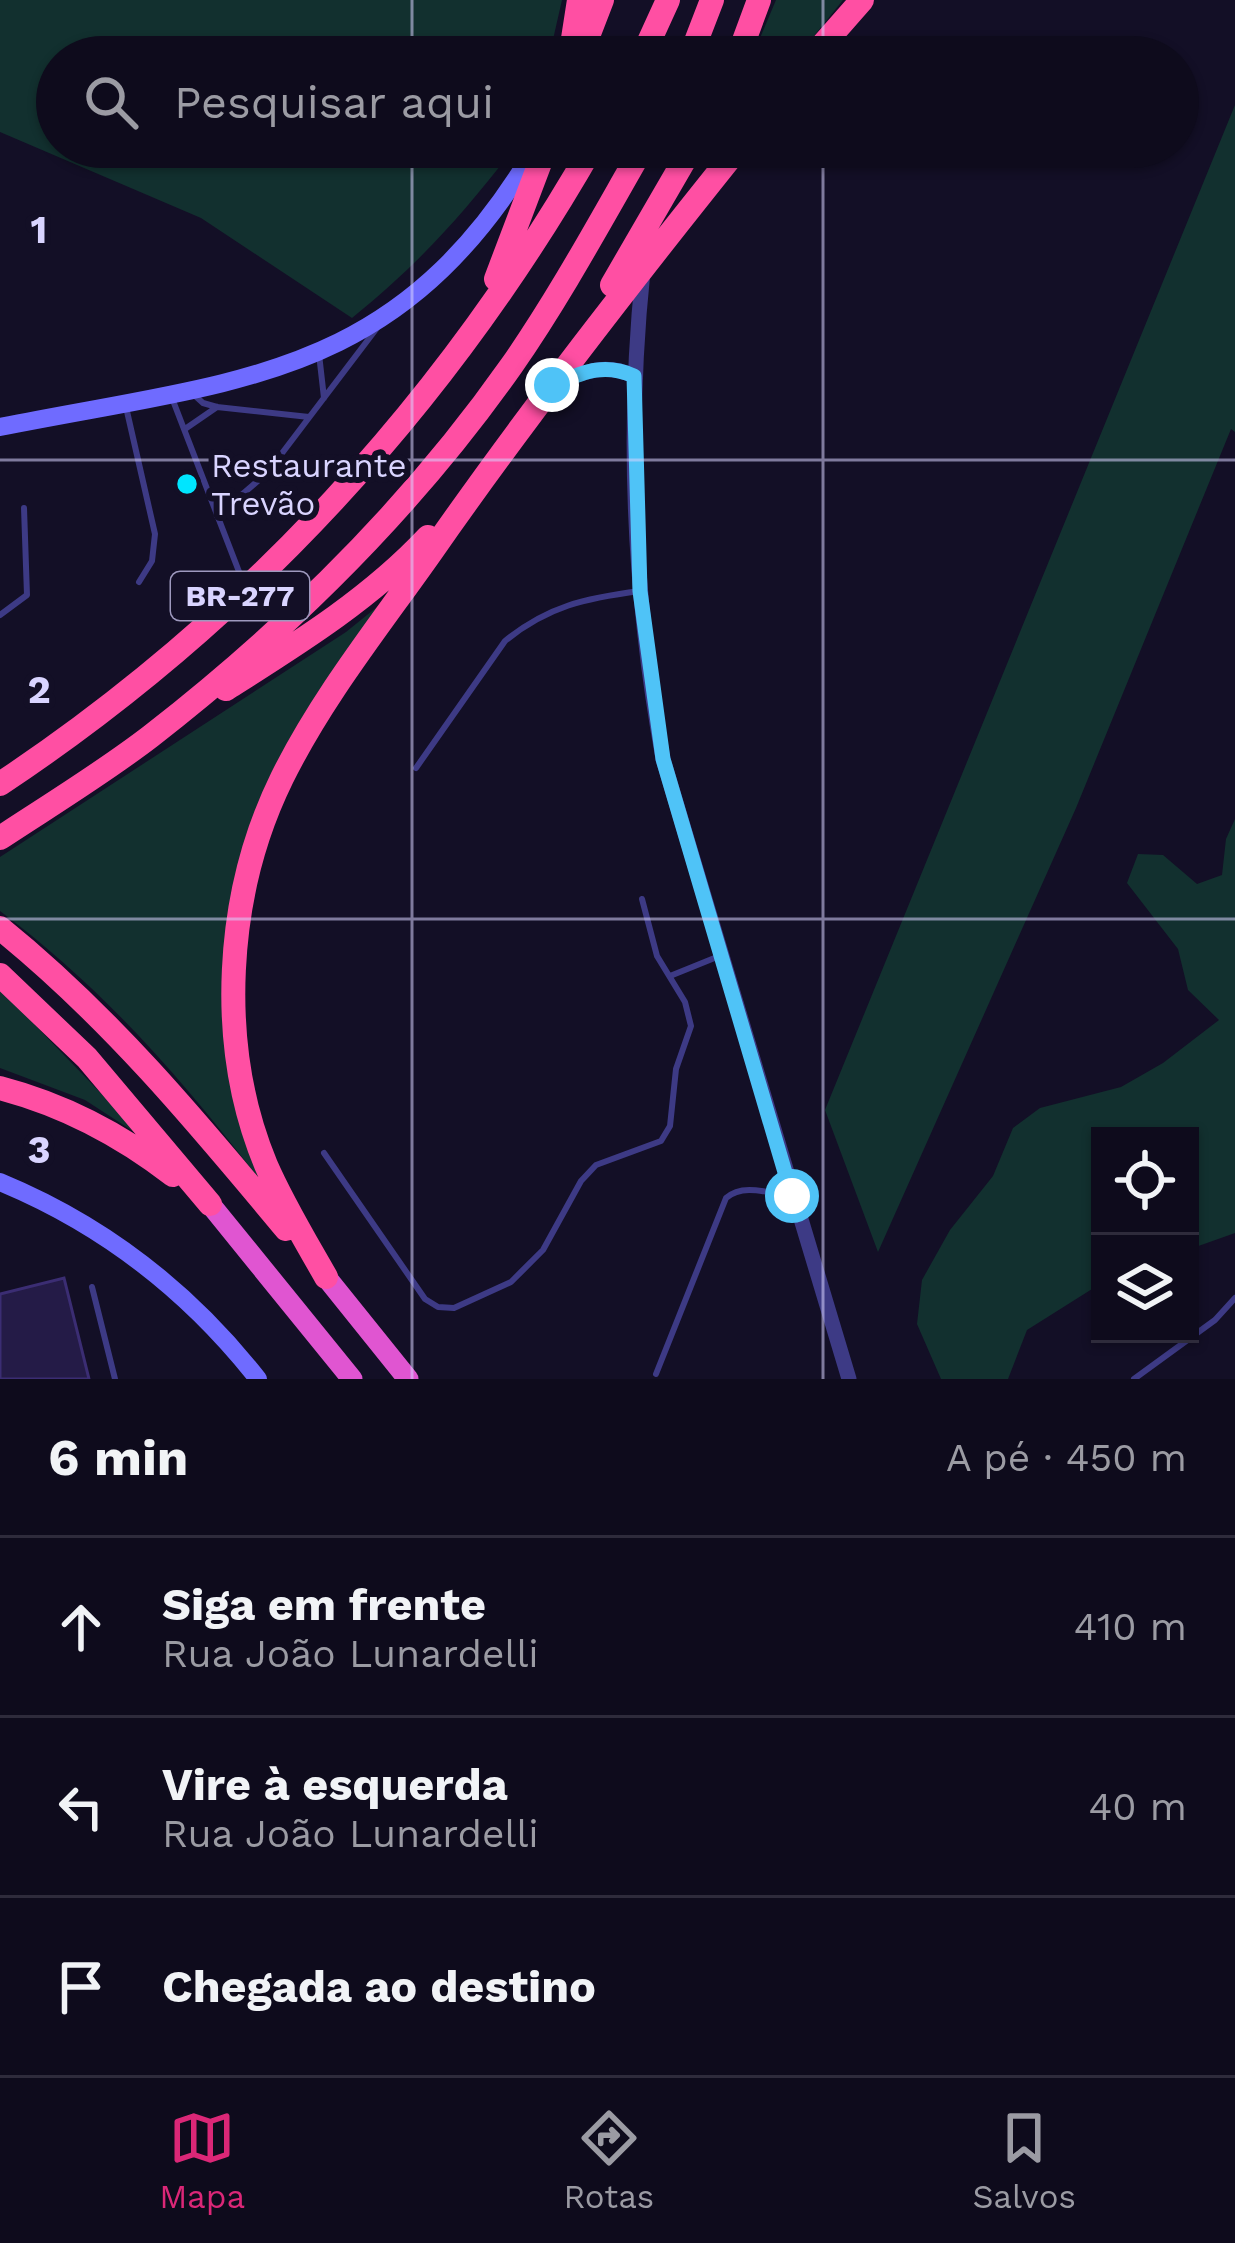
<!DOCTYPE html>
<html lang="pt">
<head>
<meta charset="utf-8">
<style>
  body { margin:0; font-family:"Work Sans",sans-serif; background:#171425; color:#f1f3f6 }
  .controls { position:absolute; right:36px; bottom:36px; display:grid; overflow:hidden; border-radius:0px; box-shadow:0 3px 9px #0004 }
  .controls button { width:108px; height:108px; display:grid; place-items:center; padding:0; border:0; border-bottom:3px solid #2e2b3b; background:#0e0b1c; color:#f1f3f6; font:60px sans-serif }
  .stop { position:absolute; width:36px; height:36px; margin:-27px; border:9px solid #4fc3f7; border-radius:50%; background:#fff }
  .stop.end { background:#4fc3f7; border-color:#fff; box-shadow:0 3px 12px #0008 }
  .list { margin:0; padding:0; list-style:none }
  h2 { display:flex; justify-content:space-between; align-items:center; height:156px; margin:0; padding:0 48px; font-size:51px }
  h2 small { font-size:39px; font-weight:400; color:#9b9ba3 }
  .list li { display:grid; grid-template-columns:78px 1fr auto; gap:36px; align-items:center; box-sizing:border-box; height:180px; padding:0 48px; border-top:3px solid #2e2b3b }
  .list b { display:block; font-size:45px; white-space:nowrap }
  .list p { margin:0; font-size:39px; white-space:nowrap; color:#9b9ba3 }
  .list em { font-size:39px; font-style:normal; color:#9b9ba3 }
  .icon { flex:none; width:66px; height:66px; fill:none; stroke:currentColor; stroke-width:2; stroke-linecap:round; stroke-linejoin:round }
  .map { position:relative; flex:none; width:1235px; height:1379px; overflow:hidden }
  .search { position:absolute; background:#0e0b1c; box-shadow:0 3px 9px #0004; left:36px; right:36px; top:36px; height:132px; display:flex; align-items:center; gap:30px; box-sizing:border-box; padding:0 42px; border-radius:66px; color:#9b9ba3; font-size:45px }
  .sheet { height:696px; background:#0e0b1c }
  nav { display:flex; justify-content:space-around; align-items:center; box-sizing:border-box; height:168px; border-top:3px solid #2e2b3b; background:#0e0b1c; font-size:33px; color:#9b9ba3 }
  nav a { display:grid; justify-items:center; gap:6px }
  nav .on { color:#db2777 }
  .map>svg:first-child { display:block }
</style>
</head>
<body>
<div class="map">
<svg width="1235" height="1379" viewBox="0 0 1235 1379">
  <rect width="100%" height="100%" fill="#130f26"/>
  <path fill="#12302f" d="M0,0H562L549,57H57V147H515C462,215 420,263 352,318L201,218L0,132Z
    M776,0H843L797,57H752Z
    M1235,105V432L1231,429L1076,808L878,1252L825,1110Z
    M393,594L323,693L230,929L260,1180C181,1078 104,989 0,911V857L346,632Z
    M1235,819V1233L1190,1249V1136H1100V1284L1027,1330L1008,1379H941L917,1324L922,1280L950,1230L993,1176L1013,1128L1040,1108L1121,1087L1163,1063L1219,1020L1188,990L1178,949L1127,883L1138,854L1163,855L1197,884L1222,875L1226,839Z
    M0,990L8,997L145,1139L85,1100L0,1068Z"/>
  <path fill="#241b47" stroke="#3b2d73" stroke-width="3" d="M64,1278L89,1379H0V1294Z"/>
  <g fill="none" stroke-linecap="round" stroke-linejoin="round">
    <path stroke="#3d3a85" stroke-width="6" d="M319,354L324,398
      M192,393L203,403L217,407L309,417
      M172,398L243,582
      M126,407L155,534L152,561L139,582
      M185,429L217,407
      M217,516L267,473L377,328
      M0,615L27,595L24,508
      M416,768L505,641C548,606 586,598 640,591
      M670,976L717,957
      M324,1153L425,1299L438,1307L454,1308L511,1282L543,1250L581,1181L596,1165L661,1141L670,1126L676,1069L691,1026L685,1002L657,956L642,899
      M92,1287L115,1379
      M656,1374L726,1198C743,1183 768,1193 789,1196
      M1134,1379L1215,1320L1235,1298"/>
    <path stroke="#3d3a85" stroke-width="15" d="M643,271C626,434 634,598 663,759L849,1379
      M560,381C588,371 606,363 634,376"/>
    <path stroke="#6f6bff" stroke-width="18" d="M0,427C239,379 398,381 536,147
      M0,1182C104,1225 188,1290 258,1379"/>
    <path stroke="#e055d1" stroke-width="21" d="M210,1204L352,1379
      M326,1277L408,1379"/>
    <path stroke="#ff4fa3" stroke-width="24" d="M572,45L579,0
      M580,57L602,0
      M642,57L668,0
      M690,57L712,0
      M738,57L759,0
      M812,57L862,0
      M496,279L546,147
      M612,285L692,147
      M226,689C297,644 370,599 428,537
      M0,784C247,620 445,404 592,147
      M0,838C50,805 103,773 151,736C286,631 413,506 512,365C560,296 601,220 643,147
      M0,928C109,1016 197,1122 286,1229
      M0,975L87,1058L210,1204
      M0,1088C65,1105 120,1134 173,1175
      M326,1277C305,1240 283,1204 266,1165C216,1045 225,894 282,778C322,697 380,625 432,551C529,412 633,279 739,147"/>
  </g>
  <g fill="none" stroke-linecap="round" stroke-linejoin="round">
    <path stroke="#4fc3f7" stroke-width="15" d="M552,385C582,373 603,362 634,376L640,591L663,759L792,1196"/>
  </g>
  <path fill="none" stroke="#d9d4ff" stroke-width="3" stroke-opacity="0.55" d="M412,0V57M823,0V57M412,147V1379M823,147V1379M0,460H1235M0,919H1235"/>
  <circle fill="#00e5ff" stroke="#130f26" stroke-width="4.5" cx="187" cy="484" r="12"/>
  <g text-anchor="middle" stroke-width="12" stroke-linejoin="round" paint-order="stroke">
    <rect fill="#130f26" stroke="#9e99be" stroke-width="3" x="171" y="572" width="138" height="48" rx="9"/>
    <g font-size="30" font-weight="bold" fill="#d9d4ff">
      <text x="240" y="606">BR-277</text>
    </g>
    <g font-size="33" fill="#d9d4ff" stroke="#130f26" text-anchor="start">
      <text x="211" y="477">Restaurante<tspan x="211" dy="38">Trevão</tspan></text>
    </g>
  </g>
  <g font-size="39" text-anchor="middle" font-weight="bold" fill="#d9d4ff" stroke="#130f26" stroke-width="12" stroke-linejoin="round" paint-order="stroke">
    <text x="39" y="243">1</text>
    <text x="39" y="703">2</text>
    <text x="39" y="1163">3</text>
  </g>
</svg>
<div class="controls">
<button><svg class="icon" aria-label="locate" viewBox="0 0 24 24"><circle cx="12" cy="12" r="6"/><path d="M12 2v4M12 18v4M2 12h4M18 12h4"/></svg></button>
<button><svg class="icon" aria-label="layers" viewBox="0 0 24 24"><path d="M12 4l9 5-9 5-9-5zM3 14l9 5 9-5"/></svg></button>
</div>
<div class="stop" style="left:792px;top:1196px"></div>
<div class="stop end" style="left:552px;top:385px"></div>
<div class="search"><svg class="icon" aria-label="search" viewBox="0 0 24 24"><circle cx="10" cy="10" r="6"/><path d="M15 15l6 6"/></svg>Pesquisar aqui</div>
</div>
<section class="sheet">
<h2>6 min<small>A pé · 450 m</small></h2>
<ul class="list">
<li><svg class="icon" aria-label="ahead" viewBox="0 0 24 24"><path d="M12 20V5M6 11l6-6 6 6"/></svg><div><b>Siga em frente</b><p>Rua João Lunardelli</p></div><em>410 m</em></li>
<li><svg class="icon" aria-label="left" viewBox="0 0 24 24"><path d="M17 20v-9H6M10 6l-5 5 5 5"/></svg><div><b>Vire à esquerda</b><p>Rua João Lunardelli</p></div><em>40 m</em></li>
<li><svg class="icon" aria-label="arrive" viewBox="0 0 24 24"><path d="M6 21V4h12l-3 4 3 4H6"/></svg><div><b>Chegada ao destino</b></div></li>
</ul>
</section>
<nav>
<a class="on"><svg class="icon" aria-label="map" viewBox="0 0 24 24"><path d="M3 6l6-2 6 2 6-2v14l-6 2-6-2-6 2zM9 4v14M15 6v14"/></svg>Mapa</a>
<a><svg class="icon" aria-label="directions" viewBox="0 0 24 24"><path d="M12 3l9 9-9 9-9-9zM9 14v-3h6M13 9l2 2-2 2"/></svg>Rotas</a>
<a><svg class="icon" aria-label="saved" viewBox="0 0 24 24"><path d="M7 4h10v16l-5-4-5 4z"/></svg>Salvos</a>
</nav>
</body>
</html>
